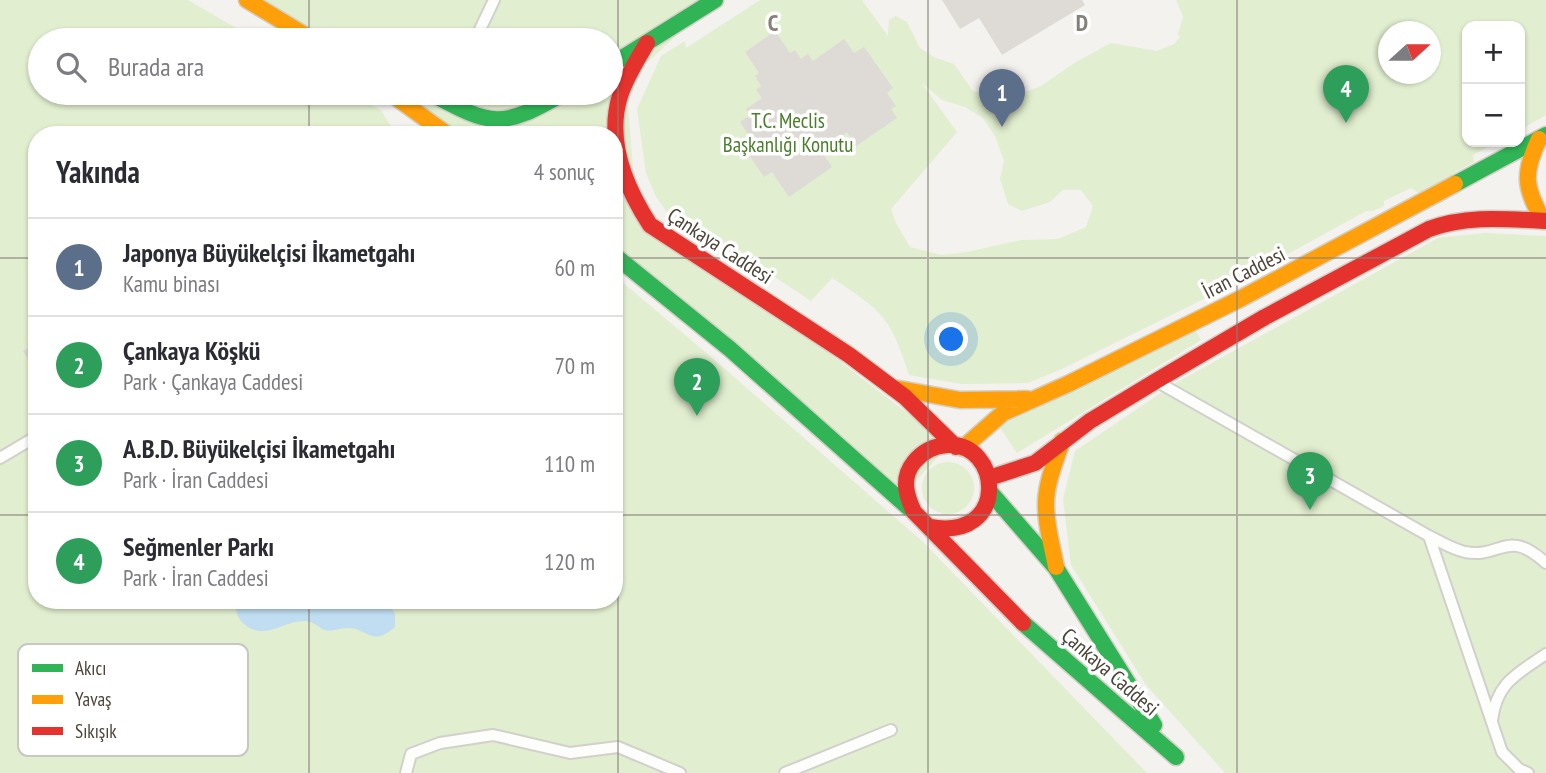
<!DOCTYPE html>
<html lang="tr">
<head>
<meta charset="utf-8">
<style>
  body { margin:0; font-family:"PT Sans Narrow",sans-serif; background:#f7f7f7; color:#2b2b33 }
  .controls { position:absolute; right:21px; top:21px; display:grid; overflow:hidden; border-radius:14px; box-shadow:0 2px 5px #0004 }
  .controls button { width:63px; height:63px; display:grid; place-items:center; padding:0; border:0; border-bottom:2px solid #e1e1e2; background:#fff; color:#2b2b33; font:35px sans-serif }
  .compass { position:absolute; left:1378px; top:21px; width:63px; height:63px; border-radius:50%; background:#fff; box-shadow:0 2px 5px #0004; rotate:69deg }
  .you { position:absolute; left:952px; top:340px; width:24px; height:24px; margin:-18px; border:5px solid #fff; border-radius:50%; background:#1a73e8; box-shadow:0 0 0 10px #1a73e833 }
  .badge { display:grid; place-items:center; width:46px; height:46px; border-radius:50%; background:#db2777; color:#fff; font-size:23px; font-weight:700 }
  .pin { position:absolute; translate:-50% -58px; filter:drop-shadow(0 2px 4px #0008) }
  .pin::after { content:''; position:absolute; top:37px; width:24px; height:21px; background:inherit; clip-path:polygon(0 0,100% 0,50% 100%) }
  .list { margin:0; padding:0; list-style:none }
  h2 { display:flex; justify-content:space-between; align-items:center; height:91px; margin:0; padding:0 28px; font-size:30px }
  h2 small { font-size:23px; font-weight:400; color:#7c7c81 }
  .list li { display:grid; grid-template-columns:46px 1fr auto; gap:21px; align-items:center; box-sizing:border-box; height:98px; padding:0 28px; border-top:2px solid #e1e1e2 }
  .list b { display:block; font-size:26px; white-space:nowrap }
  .list p { margin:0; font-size:23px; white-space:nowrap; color:#7c7c81 }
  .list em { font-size:23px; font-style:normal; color:#7c7c81 }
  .icon { flex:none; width:38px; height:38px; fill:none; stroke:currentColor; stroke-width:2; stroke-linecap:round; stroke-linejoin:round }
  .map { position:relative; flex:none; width:1546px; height:773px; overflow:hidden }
  .search { position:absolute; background:#fff; box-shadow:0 2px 5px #0004; left:28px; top:28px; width:595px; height:77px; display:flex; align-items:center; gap:18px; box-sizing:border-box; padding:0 24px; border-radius:38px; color:#7c7c81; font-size:26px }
  .panel { position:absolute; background:#fff; box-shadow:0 2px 5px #0004; left:28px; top:126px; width:595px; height:483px; border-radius:28px }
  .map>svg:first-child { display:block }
</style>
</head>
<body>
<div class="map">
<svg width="1546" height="773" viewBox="0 0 1546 773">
  <rect width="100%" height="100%" fill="#f4f2ee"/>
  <path fill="#e1eecf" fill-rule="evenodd" d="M0,0H188L257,40H40V93H348L381,110L396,135H37V600H614V275L717,362L923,542L1147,773H0Z
    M247,0H715L626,82L636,205L949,445L905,493L614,255V135H448L390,93H611V40H313Z
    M760,0H862L888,36L889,20L896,16L907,22L920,48L936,58L954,64L973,91L1004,100L1041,86L1076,62L1111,43L1157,51L1174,44L1180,37L1178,34L1183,17L1176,0H1546V115L1520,130V26H1467V142H1497L1473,155L1474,162L1419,193L1411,188L1384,201V206L1373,211H1366L1232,285L1062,369L1028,383L961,384L909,375C903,357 896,334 884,319C870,302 850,290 832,278L811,301L767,272L755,268L667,212L656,197L646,173L637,109L661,56L685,41L686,48ZM1388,32H1430V74H1388ZM921,82L942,100L965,107L983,118L995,136L1004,161L1000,179L1008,204L1022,211L1050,202L1063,190H1081L1093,206L1086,227L1058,239L1022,240L967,252L942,255L910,247L896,223L891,209L957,132Z
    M1485,233L1546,236V773H1225L1146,685L1071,565L1063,499L1075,451L1174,384L1438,238Z
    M1195,330L1201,340L1017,453L999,426Z
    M922 488a26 26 0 1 1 52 0a26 26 0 1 1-52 0Z"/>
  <path fill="#c0ddf1" d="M235,600H386L395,614V627C370,648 370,628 347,628C339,628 333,632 325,630C319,628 313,621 306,621C283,620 265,642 244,624C237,618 235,609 235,600Z"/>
  <path fill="#dedbd6" d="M942,0H1082L1085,5L1002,55L979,18L960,29Z
    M775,31L790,53L795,50L801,59L808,54L813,61L844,39L854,53L864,47L893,88L887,93L896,106L891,109L897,118L856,146L847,132L821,151L832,167L789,197L772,172L764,177L740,142L749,136L740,122L750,115L746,109L762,98L756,90L761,86L755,76L759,73L745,52Z
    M37,343V373L23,351Z"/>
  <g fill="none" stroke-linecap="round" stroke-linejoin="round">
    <g stroke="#d2d0cb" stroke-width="14">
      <path id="lane" d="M475,40L494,0
        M1161,384L1429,536L1502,752L1519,769L1528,773
        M0,458L37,436
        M1429,536C1441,542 1452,549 1465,552C1502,559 1506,527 1546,563
        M1492,720C1497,682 1517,674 1546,654
        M406,773L411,754L440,743L493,735L570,753L618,747L680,773
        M785,773L891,730"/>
    </g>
    <g stroke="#d3cfc5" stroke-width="19">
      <path id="fast" d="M611,65L715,0
        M430,93C493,127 501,129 564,93
        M1455,184L1546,135
        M614,255L730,349L909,508
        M990,492L1056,568L1154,725
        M1023,623L1176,757"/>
    </g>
    <g stroke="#d3cfc5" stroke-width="19">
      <path id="slow" d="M247,0L313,40
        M390,93L448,135
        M1539,139C1522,175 1525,187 1543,221
        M894,388L960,400L1027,399
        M963,448L1003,413L1068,384L1240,299L1455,184
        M1056,567C1052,545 1045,523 1046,501C1047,480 1056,460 1062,441"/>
    </g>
    <g stroke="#d3cfc5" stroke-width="19">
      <path id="jam" d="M647,43C637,60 626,77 620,96C606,141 626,188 650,225L849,355L905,397L956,447
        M989,478L1035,463L1090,421L1156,381L1265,317L1429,229C1467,215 1506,219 1546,221
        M930,527C1011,541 1001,441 947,445C933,446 923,451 914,462C901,478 906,495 914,512L1023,623"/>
    </g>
    <use href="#lane" stroke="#fdfdfc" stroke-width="10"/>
    <use href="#fast" stroke="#30b455" stroke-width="16"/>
    <use href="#slow" stroke="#ff9f0a" stroke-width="16"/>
    <use href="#jam" stroke="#e5322d" stroke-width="16"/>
  </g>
  <path fill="none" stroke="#868178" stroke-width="2" stroke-opacity="0.55" d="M309,0V40M618,0V773M928,0V773M1237,0V773M309,93V135M0,258H37M614,258H1546M0,515H37M614,515H1546M309,600V773"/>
  <g text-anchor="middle" stroke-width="7" stroke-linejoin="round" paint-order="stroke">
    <g font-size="21" fill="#4a7f2a" stroke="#fff">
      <text x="788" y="128">T.C. Meclis<tspan x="788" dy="24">Başkanlığı Konutu</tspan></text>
    </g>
    <g font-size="21" fill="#4b4439" stroke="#fff">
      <text transform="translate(720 246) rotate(33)" y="7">Çankaya Caddesi</text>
      <text transform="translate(1244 273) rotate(-27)" y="7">İran Caddesi</text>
      <text transform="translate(1110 672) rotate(41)" y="7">Çankaya Caddesi</text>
    </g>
  </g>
  <rect x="18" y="644" width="230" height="112" rx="10" fill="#fff" stroke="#c9c7c4" stroke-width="2"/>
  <rect x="32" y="664" width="31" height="8" fill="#30b455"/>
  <rect x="32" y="695" width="31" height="9" fill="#ff9f0a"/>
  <rect x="32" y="727" width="31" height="8" fill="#e5322d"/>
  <g font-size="19" fill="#4b4439">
    <text x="75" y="675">Akıcı</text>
    <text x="75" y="706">Yavaş</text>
    <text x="75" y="738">Sıkışık</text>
  </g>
  <g font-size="23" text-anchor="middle" font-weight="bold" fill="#868178" stroke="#fff" stroke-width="7" stroke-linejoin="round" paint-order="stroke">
    <text x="773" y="31">C</text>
    <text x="1082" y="31">D</text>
  </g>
</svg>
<div class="controls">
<button>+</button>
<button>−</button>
</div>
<svg class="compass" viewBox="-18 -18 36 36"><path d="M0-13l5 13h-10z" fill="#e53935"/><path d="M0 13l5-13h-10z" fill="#7c7c81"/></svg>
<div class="you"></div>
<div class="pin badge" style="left:1002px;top:127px;background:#5c6f8a">1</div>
<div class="pin badge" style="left:697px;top:416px;background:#2e9e5b">2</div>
<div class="pin badge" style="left:1310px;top:510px;background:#2e9e5b">3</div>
<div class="pin badge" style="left:1346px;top:123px;background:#2e9e5b">4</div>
<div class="search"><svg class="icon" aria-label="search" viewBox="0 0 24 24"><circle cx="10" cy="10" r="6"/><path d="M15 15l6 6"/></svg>Burada ara</div>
<section class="panel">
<h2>Yakında<small>4 sonuç</small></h2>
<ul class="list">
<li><span class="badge" style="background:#5c6f8a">1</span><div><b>Japonya Büyükelçisi İkametgahı</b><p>Kamu binası</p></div><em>60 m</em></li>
<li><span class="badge" style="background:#2e9e5b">2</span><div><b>Çankaya Köşkü</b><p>Park · Çankaya Caddesi</p></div><em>70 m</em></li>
<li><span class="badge" style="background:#2e9e5b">3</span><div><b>A.B.D. Büyükelçisi İkametgahı</b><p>Park · İran Caddesi</p></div><em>110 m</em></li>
<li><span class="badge" style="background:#2e9e5b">4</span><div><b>Seğmenler Parkı</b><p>Park · İran Caddesi</p></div><em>120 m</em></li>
</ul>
</section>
</div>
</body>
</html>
